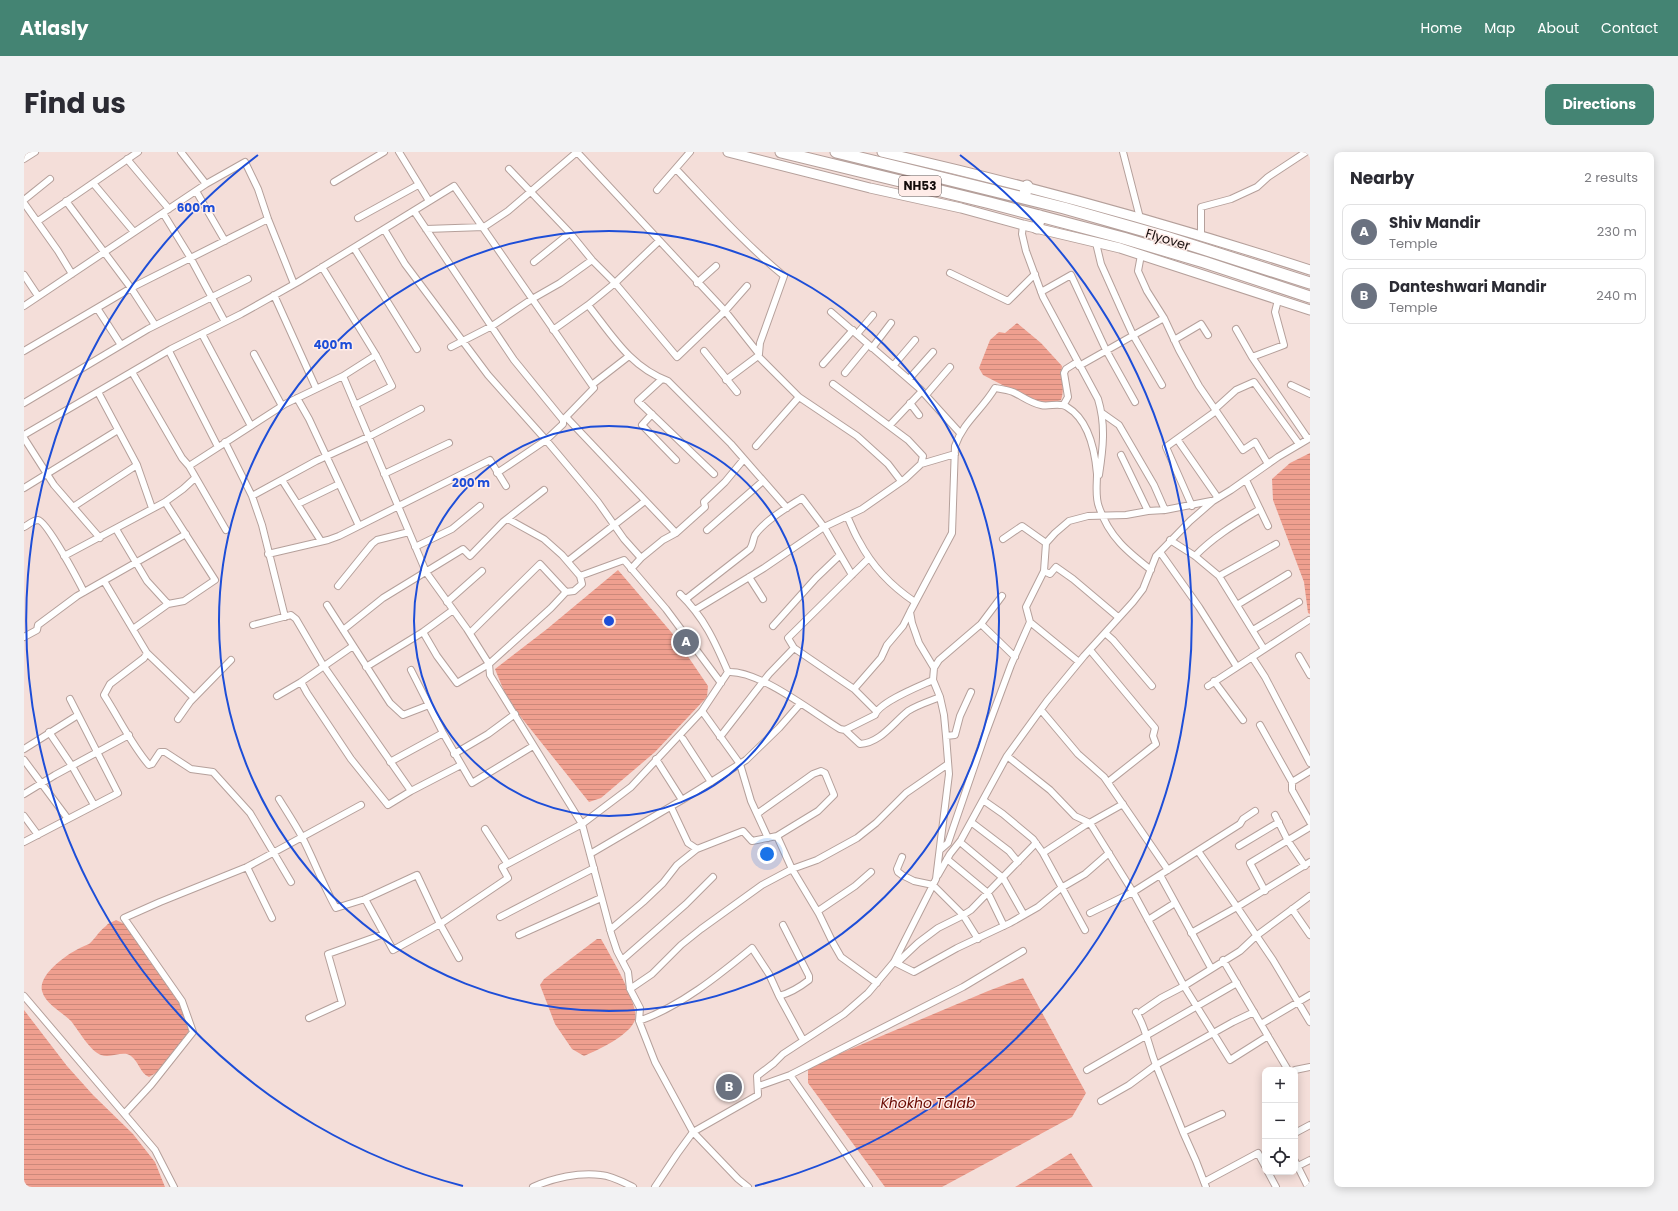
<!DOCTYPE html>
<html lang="en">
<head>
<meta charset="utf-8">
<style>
  body { margin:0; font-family:Poppins,sans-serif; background:#f2f2f3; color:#2b2b33 }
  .controls { position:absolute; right:12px; bottom:12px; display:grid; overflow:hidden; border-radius:8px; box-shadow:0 2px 10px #0003 }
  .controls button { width:36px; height:36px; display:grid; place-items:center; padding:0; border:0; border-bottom:1px solid #e1e1e2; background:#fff; color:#2b2b33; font:20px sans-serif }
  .you { position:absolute; left:743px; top:702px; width:14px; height:14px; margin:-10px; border:3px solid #fff; border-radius:50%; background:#1a73e8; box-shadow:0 0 0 6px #1a73e833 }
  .badge { display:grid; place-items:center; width:26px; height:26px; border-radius:50%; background:#448473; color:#fff; font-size:13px; font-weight:700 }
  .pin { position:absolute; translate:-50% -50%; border:2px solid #fff; box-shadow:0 1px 4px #0006 }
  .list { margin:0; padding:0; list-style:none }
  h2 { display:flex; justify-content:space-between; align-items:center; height:52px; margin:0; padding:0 16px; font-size:17px }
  h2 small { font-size:13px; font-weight:400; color:#7c7c81 }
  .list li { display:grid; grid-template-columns:26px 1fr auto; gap:12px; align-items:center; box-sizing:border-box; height:56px; margin:0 8px 8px; padding:0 8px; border:1px solid #e1e1e2; border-radius:8px }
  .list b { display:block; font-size:15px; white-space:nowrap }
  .list p { margin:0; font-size:13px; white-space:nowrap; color:#7c7c81 }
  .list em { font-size:13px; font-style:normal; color:#7c7c81 }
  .icon { flex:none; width:22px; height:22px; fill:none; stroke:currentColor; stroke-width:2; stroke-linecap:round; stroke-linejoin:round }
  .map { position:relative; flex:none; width:1286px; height:1035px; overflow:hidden; border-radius:8px }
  header { display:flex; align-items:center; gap:24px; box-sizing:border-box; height:56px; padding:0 20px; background:#448473; color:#fff }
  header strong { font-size:19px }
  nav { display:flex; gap:22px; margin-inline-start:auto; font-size:14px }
  .intro { display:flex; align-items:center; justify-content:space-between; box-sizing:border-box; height:96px; padding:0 24px }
  h1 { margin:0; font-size:28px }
  .button { padding:10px 18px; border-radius:8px; background:#448473; color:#fff; font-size:14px; font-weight:700 }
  main { display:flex; gap:24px; padding:0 24px }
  aside { flex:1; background:#fff; border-radius:8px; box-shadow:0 2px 10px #0003 }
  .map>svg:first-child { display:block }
</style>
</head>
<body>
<header>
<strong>Atlasly</strong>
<nav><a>Home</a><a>Map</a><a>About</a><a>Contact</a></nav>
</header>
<div class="intro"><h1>Find us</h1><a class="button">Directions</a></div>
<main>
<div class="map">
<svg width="1286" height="1035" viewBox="0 0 1286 1035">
  <defs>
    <pattern id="water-rules" width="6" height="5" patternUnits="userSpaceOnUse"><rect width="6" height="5" fill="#ef9f8f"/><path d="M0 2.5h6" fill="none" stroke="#cc887a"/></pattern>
  </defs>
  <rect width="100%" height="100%" fill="#f4ded9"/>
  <path fill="url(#water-rules)" d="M993,171L1017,191L1038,214C1037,226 1041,237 1037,248L1024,252L1004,246L959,223L955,216L966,188L975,180L981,181Z
    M1286,301V462L1284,461L1280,430L1249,348L1248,327L1266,311Z
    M594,418L648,481L684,534L683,545L631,600L577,646L565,650L484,549L471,517L523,477Z
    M92,768L107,775L128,799L125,809L151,838L161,859L165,882L137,918L125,925C116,921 115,910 107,904C99,898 87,907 77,903C66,899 55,879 47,869C37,859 22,853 18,839C14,823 42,803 54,797C57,795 61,794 65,792C71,787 75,779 82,774C84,771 89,770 92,768Z
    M573,787H577C585,801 616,853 611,868C606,883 574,898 560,904L548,897L531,872L516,833L520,827Z
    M999,826L1062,941L1048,965L918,1035H861L784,931V915L964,839Z
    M0,858L43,914L69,943L109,982L131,1010L141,1035H0Z
    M1047,1001L1069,1035H991Z"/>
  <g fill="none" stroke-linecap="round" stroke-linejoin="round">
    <g stroke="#b5a09b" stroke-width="8">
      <path id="street" d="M157,0L182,32
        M375,0L405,49
        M553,0L701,159L735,202L734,204L775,245L833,284L864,312L877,329
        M1099,0L1116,66
        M0,7L11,0
        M103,7L145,57
        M485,17L546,81L568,108L591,131L653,205L701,159L723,134
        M652,17C687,54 721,92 760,124L736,191L735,202
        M310,30L360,0
        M69,31L110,80
        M633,38L666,0
        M172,39L201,89
        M0,48L26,27
        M42,49L107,136L131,173
        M0,51L34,99L48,122
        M390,59L490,208L539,268
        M139,61L166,105L201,170
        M334,66L394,33
        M14,69L114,0
        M999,73L998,82L1002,99L1019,145L1074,247C1082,273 1079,297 1075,323
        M360,77L381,112L464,223L522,288L574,350L600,387L617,406
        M402,77L460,75L484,59L553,0
        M1177,83V55L1207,47L1233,35L1244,25L1282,0
        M1072,91L1077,112L1098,159L1109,183L1138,233
        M330,96L393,197
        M1117,103L1114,119L1123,139L1140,166L1155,198L1175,234L1219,298L1231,290L1244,312
        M510,110L546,81
        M298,115L352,203L368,234L331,253
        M926,121L984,149L1011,122
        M0,123L14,144
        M673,131L692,114
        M1017,140L1047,123L1082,198L1111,250
        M250,143L292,236
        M564,153C588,183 606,215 644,229L707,292L763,356
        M0,154L182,32L221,10L234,37L244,67L270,132
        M73,156L97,193
        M807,160L896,237L936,281
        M1212,177L1228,205L1284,287
        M529,178L564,153L591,131L635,89
        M178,182L227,274
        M833,182L849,163
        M1150,188L1177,172L1184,183
        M427,195L468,174L508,147L536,131L568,108
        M848,196L867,171
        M0,199L107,136L244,67
        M145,199L194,295
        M680,199L713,240
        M230,202L258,254
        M1228,205L1260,193L1251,160L1254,148
        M799,212L829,178
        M869,214L891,188
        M1055,214L1140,166
        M108,220L158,306L165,314L202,378
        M821,221L844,193
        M319,224L352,203
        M638,227L614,249L690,322
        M885,227L909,200
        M702,228L734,204
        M569,232L605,204
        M809,232L884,288L899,304L897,312L931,302
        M1267,233L1286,242
        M74,240L113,313L128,356
        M902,243L926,215
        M273,246L285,267L335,374
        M0,251L124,177L224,127
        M886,251L895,263
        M1040,252L1044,245L1040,221L1042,217L1053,210
        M1191,257L1212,238L1230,230L1275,292
        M1078,261L1095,273L1130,333L1141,358
        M628,262L618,273L652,308
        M542,265L652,381
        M866,273L898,239
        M0,283L147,197L217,162L274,130L430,34L570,236L539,268V272L522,288L473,321
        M0,286L30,333L76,386
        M1153,287L1194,346
        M201,290L228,344L292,309L344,285L397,257
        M732,294L775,245
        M1097,303L1124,359
        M165,314L261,252L319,224L402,420L443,477L465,512L433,531L413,504L399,480
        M360,322L425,291
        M258,328L297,389
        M1222,328L1244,374
        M0,336L94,278
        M228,344L238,373L261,465
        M274,352L315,332
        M1168,354L1142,295L1192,259
        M49,355L113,313
        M823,364C827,372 830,381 835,389C848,414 867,434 891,450
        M484,367L520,387L538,403L556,424
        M0,375C4,373 9,368 14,368C23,369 55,430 60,440
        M92,377L123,429L144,452
        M683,378L739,329
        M979,387L998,374L1022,391
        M1146,388L1171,404L1195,424L1240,497
        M391,395L428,377L456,354
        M1136,400L1175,455L1213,515
        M244,402L304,388L315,384L466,308L482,334
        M40,404L141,350L159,337L171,326
        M1171,404C1190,384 1213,371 1236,357
        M845,406L764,486L770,496L830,537L852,559
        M544,409L621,349
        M607,417L617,406L639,388L652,381L681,355L680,350L701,330L720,307
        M1020,419L1026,422L1032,415L1049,427L1094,465
        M1195,424L1252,392
        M725,425L739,447
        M80,429L123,501L120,506L86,532L80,543C95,566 107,592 125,613L128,612L136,600H141L167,617L189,620L226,661L267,730
        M314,434L348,392L353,388L385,380
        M656,442C680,465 691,490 704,520
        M662,447L726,397C729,393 729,387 731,383C740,369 764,355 778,346L800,375L828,423
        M423,450L458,419
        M303,453L366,551L379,563L405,553
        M1213,453L1264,422
        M671,458L740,416L800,375L838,357L881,327L897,312
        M1006,470L1055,510
        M957,472L991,505
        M229,473L267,463L272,467L299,513L387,639
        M749,474L792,426L816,403
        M109,477L144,452L160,449L191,428L141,350
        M319,478L359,446L439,397L446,404L479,370L520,338
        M1229,478L1275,450
        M446,481L516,412L542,440
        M1081,481L1089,488L1128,534
        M0,485L13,478L14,473L53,444L162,382
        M1066,498L1131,576L1129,584L1132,592L1084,630
        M123,501L170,546
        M1275,504L1286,523
        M1228,505L1241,525L1286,611
        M342,515L399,480L429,458
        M910,516L915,508L957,472L978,444
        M387,518L419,581L448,631L509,594
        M1190,529L1219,568
        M277,530L283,541L327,607L364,653L387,639L437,613
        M697,531L642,457L600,408L556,424L558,432L550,439L542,440L527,456L465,512L466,523L558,672L587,781L593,799L604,820L606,837L616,856L615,869L631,910L669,980L714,1027L724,1035
        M1184,534L1285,468
        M830,537L857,506L863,493L879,474L886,460
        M253,544L277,530L329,494
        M1017,558L1054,602L1080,625L1144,718
        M678,559L716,612L727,649L744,686
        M154,567L166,550L207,508
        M1236,573L1268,630V638L1286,670
        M821,578L836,592C856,591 869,571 884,559C893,553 906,549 916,545
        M25,580L48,614L70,653
        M922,584L931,583L936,564L947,540
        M696,585L745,522L770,496
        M659,587L687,630
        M0,597L54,563
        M430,602L464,582L491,562
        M983,604L1026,638L1051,664L1066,671L1109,740L1160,834L1206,908L1244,884
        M632,607L658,648
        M0,608L44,667
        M366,610L419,581
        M1268,630L1286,619
        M0,642L31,623L105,583
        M255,647C263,660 271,672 278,685C290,708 299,733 312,756L341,747L393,723L416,772L435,806
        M959,648L979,662L1009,687L1019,701L1061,778
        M647,655L664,691L673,697
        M733,662L789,622L797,619L801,621L810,643L794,659L753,684
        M1251,663L1264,689L1281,714
        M0,664L14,683
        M947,670L985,699L994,710
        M461,677L483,711
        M0,690L94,641L46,547
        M936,690L979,726L1000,763
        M1215,694L1255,670
        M916,698L924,691L961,583L987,513L1006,470L1002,455L1020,419L1022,391L1031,381L1045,369L1064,364L1102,363L1124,359L1141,358L1187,349
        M1019,701L1060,674L1099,652
        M566,702L658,648L722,608L755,576L776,552
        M878,705L873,717L874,720L878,723L890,729L909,733L939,763L954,787
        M923,707L964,741L980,774
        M1286,710L1213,755L1249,808L1286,870
        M223,715L337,653
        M914,723L926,702L937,688L983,604L1023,549L1060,504L1109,450L1119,437L1132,404L1166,369L1189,349L1207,338L1254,305L1286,286
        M1136,723L1187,816
        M1241,739L1226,711L1286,675
        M341,747L369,798L416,772L484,726L478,715L558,672L607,635L678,559L704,520C735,518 788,560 816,577L821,578L851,563C855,550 896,534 909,528
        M1268,757L1286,783
        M794,759L831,734L847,720
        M1066,761L1109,740L1216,672L1219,667L1231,659
        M476,765L570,716
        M1124,768L1151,751
        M759,773L785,824V828C776,835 766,841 755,844L779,888
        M586,778L619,750L639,731L653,713L673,697L719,679L728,689L753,684L768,717L793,708L833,686L852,671L882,641L924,612
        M1167,781L1213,755L1174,699
        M495,783L577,746
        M598,808L662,752L689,725
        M1199,808L1264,918
        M870,810L890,820L933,796L986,771L1014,755L1037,736L1061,722L1085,701
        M870,810L876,808L894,791L914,776L936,765L947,758L1012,691
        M606,837L628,822L657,793L677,777L738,733L768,717L795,762L809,791L817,805L853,831
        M0,844L131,998L150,1035
        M1118,859L1137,846L1160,834L1216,799L1232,784L1286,744
        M285,866L318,851L304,802L360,782
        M615,869C657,854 694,824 728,796L745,822L755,844
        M1237,872L1286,843
        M1063,918L1213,831
        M1271,918L1286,915
        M766,923L845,1035
        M735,934L766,923L939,835L999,799
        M1077,949L1105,933L1132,913C1125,896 1122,875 1112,860
        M101,961L127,933L169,880L158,849L100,766L136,750L223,715L248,766
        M1159,980L1132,913L1209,870L1230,860
        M1271,981L1286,973
        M1271,1009L1284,1035
        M1274,1014L1286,1008
        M1244,1020L1252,1035
        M1180,1030L1234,1001L1241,1014
        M509,1035C529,1026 555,1020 577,1023C588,1024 599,1030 609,1035
        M631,1035L653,1002L669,980L734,943L733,924L750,911L759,902L820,862L844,841L870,810L912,727L925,622L922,584L920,563L916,545L909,528L910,516L895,491L888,471L886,460L928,381L931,294C940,269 958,258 971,236C977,237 984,238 989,240C998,244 1006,251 1017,253C1025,255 1036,250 1043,255C1065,268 1071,299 1073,322C1073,333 1071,345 1075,355C1085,385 1104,400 1127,418
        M1182,1035L1172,1009L1159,980L1198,962"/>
    </g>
    <g stroke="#b5a09b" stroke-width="11">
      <path id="secondary" d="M704,0L846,36L937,56L999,73L1096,96L1286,158
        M858,0C1002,33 1145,72 1286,118"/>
    </g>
    <g stroke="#b5a09b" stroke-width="13">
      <path id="highway" d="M757,0L966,51L1099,86L1180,110L1286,145
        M812,0L1040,56L1142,85L1286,131
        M1000,45L1003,34
        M1013,76L1016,64"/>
    </g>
    <use href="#street" stroke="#fff" stroke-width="6"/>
    <use href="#secondary" stroke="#fff" stroke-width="9"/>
    <use href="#highway" stroke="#fff" stroke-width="11"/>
  </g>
  <g fill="none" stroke="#1d4ed8" stroke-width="2">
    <circle cx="585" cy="469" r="195"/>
    <circle cx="585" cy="469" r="390"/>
    <path d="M439 1034A584 584 0 0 1 234 3M936 3A584 584 0 0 1 731 1034"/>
  </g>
  <g text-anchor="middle" stroke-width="3" stroke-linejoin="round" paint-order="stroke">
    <rect fill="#ffece8" stroke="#5a4e4d" stroke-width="1" x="875" y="24" width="42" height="20" rx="3"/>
    <g font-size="12" font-weight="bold" fill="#130b0a">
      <text x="896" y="38">NH53</text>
    </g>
    <g font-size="13" fill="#130b0a" stroke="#ffece8">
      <text transform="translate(1144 87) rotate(17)" y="5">Flyover</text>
    </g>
    <g font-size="14" font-style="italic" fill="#680800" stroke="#ffece8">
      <text x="904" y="956">Khokho Talab</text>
    </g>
  </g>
  <circle cx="585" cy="469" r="6" fill="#1d4ed8" stroke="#ffece8" stroke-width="2"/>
  <g font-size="12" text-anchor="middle" font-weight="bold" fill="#1d4ed8" stroke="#ffece8" stroke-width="3" stroke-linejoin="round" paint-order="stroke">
    <text x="172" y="60">600 m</text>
    <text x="309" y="197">400 m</text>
    <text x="447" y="335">200 m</text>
  </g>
</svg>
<div class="controls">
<button>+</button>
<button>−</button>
<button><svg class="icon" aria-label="locate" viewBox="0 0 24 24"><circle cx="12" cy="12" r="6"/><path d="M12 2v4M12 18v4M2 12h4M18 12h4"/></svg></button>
</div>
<div class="you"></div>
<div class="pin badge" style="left:662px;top:490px;background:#6b7280">A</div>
<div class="pin badge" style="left:705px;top:935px;background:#6b7280">B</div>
</div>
<aside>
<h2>Nearby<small>2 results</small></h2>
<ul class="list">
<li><span class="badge" style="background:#6b7280">A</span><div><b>Shiv Mandir</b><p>Temple</p></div><em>230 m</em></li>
<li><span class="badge" style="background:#6b7280">B</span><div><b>Danteshwari Mandir</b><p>Temple</p></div><em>240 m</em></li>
</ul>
</aside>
</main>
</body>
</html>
